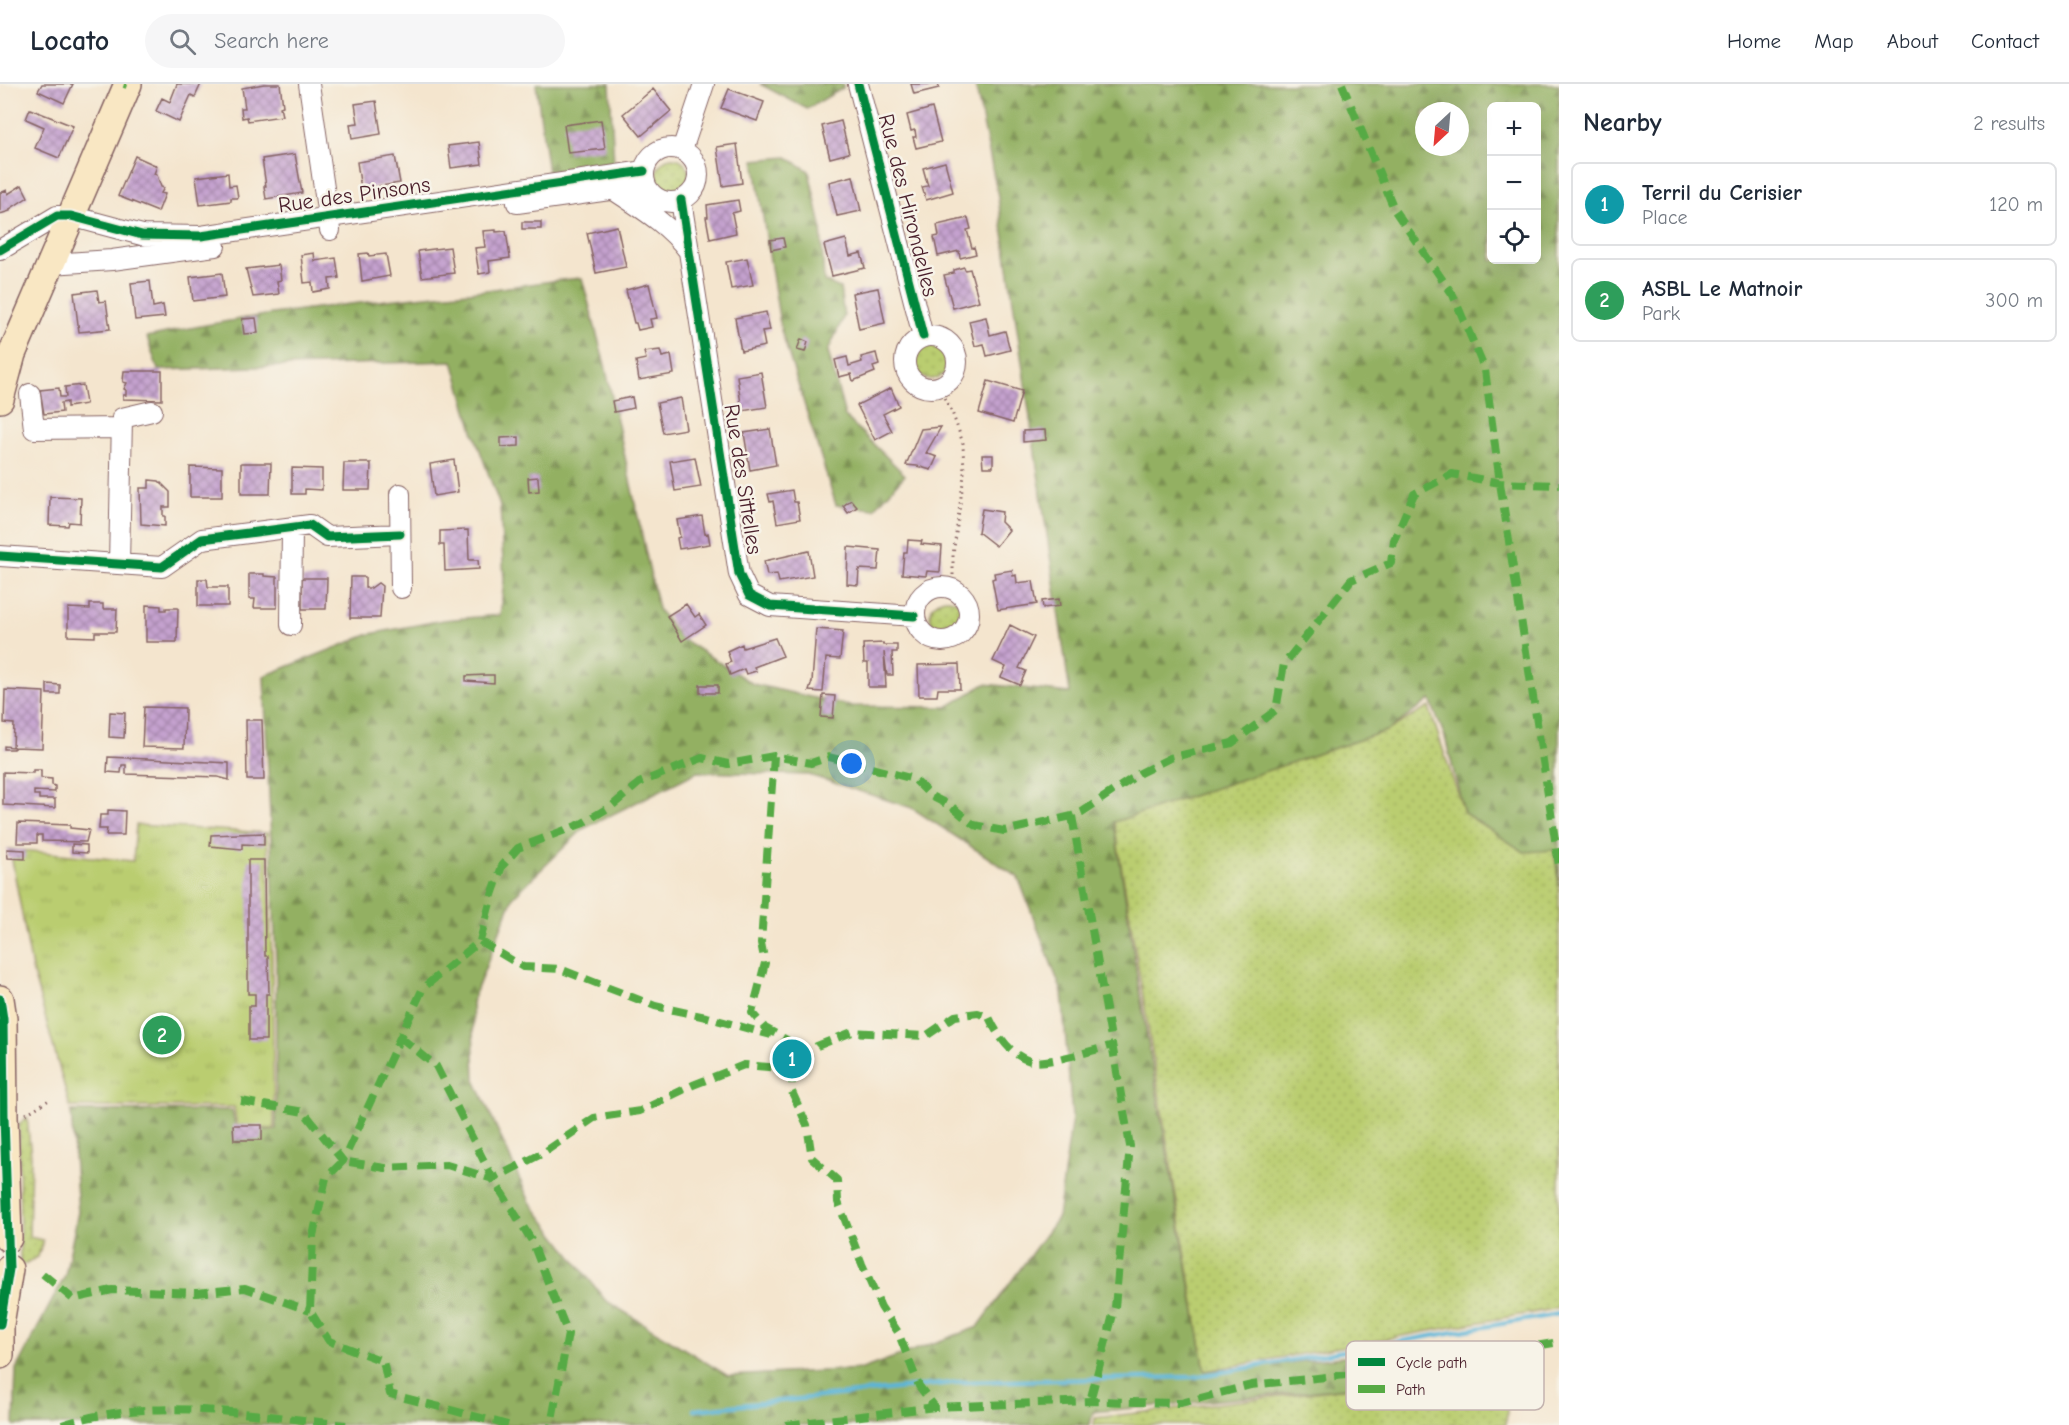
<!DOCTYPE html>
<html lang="en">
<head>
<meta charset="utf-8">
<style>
  body { margin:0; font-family:"Comic Neue",sans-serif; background:#f6f6f7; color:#1f2937 }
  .controls { position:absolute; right:18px; top:18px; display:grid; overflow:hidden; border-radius:9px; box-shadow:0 6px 24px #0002 }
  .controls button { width:54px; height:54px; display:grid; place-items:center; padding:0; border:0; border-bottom:2px solid #e0e1e3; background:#fff; color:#1f2937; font:30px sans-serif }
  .compass { position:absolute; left:1415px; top:18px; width:54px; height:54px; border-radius:50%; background:#fff; box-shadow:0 6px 24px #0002; rotate:206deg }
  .you { position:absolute; left:852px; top:680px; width:21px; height:21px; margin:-15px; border:4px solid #fff; border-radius:50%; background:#1a73e8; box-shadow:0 0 0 9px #1a73e833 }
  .badge { display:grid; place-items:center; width:39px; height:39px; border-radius:50%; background:#1a73e8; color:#fff; font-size:20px; font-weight:700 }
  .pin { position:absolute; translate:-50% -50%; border:3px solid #fff; box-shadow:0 2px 6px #0006 }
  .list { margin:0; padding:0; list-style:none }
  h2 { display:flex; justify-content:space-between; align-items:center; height:78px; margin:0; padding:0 24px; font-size:26px }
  h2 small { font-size:20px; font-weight:400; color:#747a83 }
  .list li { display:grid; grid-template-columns:39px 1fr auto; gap:18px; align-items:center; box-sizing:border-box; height:84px; margin:0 12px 12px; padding:0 12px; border:2px solid #e0e1e3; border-radius:9px }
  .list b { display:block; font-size:22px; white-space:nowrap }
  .list p { margin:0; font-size:20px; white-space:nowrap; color:#747a83 }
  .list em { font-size:20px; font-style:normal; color:#747a83 }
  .icon { flex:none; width:33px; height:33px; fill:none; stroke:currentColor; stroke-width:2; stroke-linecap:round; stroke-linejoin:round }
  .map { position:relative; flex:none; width:1559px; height:1341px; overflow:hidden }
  header { display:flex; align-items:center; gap:36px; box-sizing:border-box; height:84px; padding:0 30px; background:#fff; border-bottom:2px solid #e0e1e3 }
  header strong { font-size:28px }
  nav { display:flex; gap:33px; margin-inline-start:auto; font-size:21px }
  .search { width:420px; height:54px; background:#f6f6f7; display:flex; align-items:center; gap:15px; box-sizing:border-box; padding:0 21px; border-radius:33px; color:#747a83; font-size:22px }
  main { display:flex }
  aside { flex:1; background:#fff }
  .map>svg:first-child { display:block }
</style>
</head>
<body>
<header>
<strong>Locato</strong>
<div class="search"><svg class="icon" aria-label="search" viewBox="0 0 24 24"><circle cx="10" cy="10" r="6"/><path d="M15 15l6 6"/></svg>Search here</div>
<nav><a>Home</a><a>Map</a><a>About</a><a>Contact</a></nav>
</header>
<main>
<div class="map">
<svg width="1559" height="1341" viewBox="0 0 1559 1341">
  <defs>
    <pattern id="grass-dots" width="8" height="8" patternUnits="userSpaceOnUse" patternTransform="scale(1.5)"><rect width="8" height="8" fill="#bacd70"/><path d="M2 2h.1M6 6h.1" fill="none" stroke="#a1b061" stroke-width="1.8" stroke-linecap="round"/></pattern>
    <pattern id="forest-firs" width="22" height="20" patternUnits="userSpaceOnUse" patternTransform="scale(1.5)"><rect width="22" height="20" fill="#93b062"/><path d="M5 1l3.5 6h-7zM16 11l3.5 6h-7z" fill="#7a8f51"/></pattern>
    <pattern id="park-tufts" width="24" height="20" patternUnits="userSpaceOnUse" patternTransform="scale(1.5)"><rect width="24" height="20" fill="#bacd70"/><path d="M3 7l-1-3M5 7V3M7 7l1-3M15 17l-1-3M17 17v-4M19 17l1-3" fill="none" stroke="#a1b061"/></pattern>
    <pattern id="building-cross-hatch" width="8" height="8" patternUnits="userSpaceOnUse" patternTransform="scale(1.5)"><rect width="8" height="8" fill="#c5a2cf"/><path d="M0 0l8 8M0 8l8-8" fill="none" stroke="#a283a8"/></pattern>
  </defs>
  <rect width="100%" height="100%" fill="#f7f3e8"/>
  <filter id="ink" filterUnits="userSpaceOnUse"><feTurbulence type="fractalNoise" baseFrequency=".0167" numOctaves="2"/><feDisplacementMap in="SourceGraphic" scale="12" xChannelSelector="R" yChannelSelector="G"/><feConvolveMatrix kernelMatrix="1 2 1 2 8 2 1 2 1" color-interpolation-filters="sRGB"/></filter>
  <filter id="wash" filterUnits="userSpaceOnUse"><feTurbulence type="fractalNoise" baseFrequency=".008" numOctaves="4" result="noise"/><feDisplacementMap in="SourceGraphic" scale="24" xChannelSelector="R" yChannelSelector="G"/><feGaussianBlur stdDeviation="1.35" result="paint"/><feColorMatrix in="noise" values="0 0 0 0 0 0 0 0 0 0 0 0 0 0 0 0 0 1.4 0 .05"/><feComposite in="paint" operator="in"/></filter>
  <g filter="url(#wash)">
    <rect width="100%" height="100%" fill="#f4e5ce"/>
    <path fill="url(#grass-dots)" stroke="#82764e" stroke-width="1.5" d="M657 90a16 16 0 1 1 32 0a16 16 0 1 1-32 0Z
      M914 278a17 17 0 1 1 34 0a17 17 0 1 1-34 0Z
      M930 532a17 17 0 1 1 34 0a17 17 0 1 1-34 0Z
      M1429,623L1464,729L1554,766L1559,797V1224L1205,1287L1114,738L1388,646Z
      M27,1033L31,1072L29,1153L43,1156L38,1173L20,1182L19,1040Z
      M1510,1285L1506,1341H1094L1095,1334Z"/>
    <path fill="url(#forest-firs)" stroke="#6e6846" stroke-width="1.5" fill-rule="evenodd" d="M536,0H610L614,81L548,89Z
      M760,0H843V4L807,25Z
      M975,0H1559V802L1554,766L1524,768L1464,729L1445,653L1430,616L1389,646L1114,738L1139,905L1205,1287L1402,1267L1422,1297L1093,1328L1090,1341H14L16,1285L65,1192L78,1128L71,1027L232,1026L236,1045L276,1046V877L264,592L370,550L443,536L500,531L504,497L500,422L474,350L453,277L158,286L147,253C252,229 361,218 469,208C506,204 544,197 582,194L605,281L658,525L679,553L753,600L850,622L947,623L985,600L1070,609L997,107ZM1492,22H1536V176H1492ZM1424,27H1460V63H1424ZM697,688L809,691L912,724L1018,793L1062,908L1072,1033L1058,1133L978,1243L862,1285L728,1292L605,1216L530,1118L475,996L472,918L513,813L583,745Z
      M787,73L809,87L821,142L824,197L840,204L844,232L828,267L845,332L905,391L874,425L836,421L781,246L754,76Z"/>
    <path fill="url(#park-tufts)" stroke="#82764e" stroke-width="1.5" d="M136,741L267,749L272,876L274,1045L237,1043L234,1023H70L32,885L10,765L133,777Z"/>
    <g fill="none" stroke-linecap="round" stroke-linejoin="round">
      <path stroke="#5ab5d8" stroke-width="4.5" d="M694,1326L961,1298L1194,1293L1559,1230"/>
    </g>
    <g id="blocks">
      <path fill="url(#building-cross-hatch)" d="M42,0H73L64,19L38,7Z
        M177,0H201L195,13L191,11L179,38L156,27L162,14L170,18Z
        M264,0H280L283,22L280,23L282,32L248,37L247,33L242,34L241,24H245L242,4Z
        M911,0H938L939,4L914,10Z
        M653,5L671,27L641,52L623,30Z
        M729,5L764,18L757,37L721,24Z
        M376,17L381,50L352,55L350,40L358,39L355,20Z
        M932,24L941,58L916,64L913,53H916L915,46L911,47L907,31Z
        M30,25L73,42L59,74L35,64L44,43L26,35Z
        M601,36L605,65L568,69L564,41Z
        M841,37L849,69L830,74L822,42Z
        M479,58L482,80L451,84L448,62Z
        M737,60L742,99L723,102L717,63Z
        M295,70L302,109L266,115L264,102H266L262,75Z
        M135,72L157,82L154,90L157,91L161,103L164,104L161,109L165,110L158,128L118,112Z
        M395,72L400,99L361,105L357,78Z
        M945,78L953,108L926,116L922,103L928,102L923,84Z
        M228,89L229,102L236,101L238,114H231V117L200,121L196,93Z
        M853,92L861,127L837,132L829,98Z
        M22,101L28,113L10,125V127L0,130V109L7,106L8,110Z
        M738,116L740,127L732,129L736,149L710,155L706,133H708L707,121Z
        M968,134L971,145L967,146L972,164L974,163L976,170L960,174L959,167L938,172L934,153L939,152L937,141Z
        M522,138H541V145H522Z
        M617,142L626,183L596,189L587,149Z
        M496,146V148L506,147L510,174L489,177L490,188L479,190L475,164L485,163L483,147Z
        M783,154L785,163L771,166L770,156Z
        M846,155L850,172L861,169L865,184L832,192L824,161Z
        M450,163L454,189L422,193L418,167Z
        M314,169L315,177L336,174L339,194L329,195L330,205L313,208L312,198L304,199L301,171Z
        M368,169L369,172L386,170L390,192L362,197L359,170Z
        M747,174L753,201L731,205L726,178Z
        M279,181L281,196L277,197L279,210L253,213L246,185Z
        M964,183L965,186L970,185L979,217L953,224L944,191L954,189V186Z
        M222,189L225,213L193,217L190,193Z
        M150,197L153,223L163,221L165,233L135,236L131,199Z
        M649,200L657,234L650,235L652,243L638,246L636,239H634L626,206Z
        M878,204L885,239L859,245L852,209Z
        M97,206L99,218L106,217L110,245L79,248L74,209Z
        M766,228L770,246L762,247L765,262L741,267L735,234Z
        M986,233L990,251L1005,247L1010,266L987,272L984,260L975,262L969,237Z
        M256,234L258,249L244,250L242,235Z
        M801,255L808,258L805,268L797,266Z
        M660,266L662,273L671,271L674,290L639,296L636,277L646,275L644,268Z
        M876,269L879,281L873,283L875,288L853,297L851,290L839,293L835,276L847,273L849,282L862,278L861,273Z
        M124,287H162V316L123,315V311H126V306L124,305L127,299L123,298Z
        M761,288L767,323L742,327L737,292Z
        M988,297L1022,307L1013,339L979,329Z
        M83,301L86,320L67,323V318L61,319L62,328L44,330L40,306L59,304L60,313H66L65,303Z
        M891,304L899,322L883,330L892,347L875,356L857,321Z
        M632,313L634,324L614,328L612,317Z
        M681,314L686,345L663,349L657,319Z
        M941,343L926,369L937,373L931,386L917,382L906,381L921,345Z
        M770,345L776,381L750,386L744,349Z
        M1045,346L1046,356L1023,358V347Z
        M519,353V362L501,363V354Z
        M982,371H993V383H983Z
        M695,373L701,403L675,407L670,377Z
        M454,376L458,408L434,412L430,380Z
        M241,379H271L270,410H241Z
        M344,379H371L370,406H343Z
        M190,383L222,384V413H190Z
        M292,384L322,385V406L305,405V410H292Z
        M538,393L539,407L529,408L528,394Z
        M149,396L159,397L170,408V423H163V432H165V442L141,440L140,404H149Z
        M792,406L794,418H797L800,435L777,439L773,417L770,418L768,410Z
        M50,413L81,414L80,439L69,438L68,442L49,441Z
        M851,416L857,423L848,429L843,422Z
        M982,425L1002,428L1001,438L1009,446L996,462L978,448Z
        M702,432L705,450L708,449L710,460L679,465L677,454L680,453L677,436Z
        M468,446L469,476H478L479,485L445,487L444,461H440V447Z
        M908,456L922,457L921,460L942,462L940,488L927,487L926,492L902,490L904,468H907Z
        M848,463L880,466L878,486L859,485L858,501L847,500Z
        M809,467L813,492L779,498L777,490L767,491L764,477Z
        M1012,486L1013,492L1016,491L1017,499L1033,497L1037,520L998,526L992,495L995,494L994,489Z
        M249,490H264V492L277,493V524H254L255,515H249Z
        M351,493H365V504H371L378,499L382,502L380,534H350Z
        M302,494H327L326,525H302Z
        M198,495H207L208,503H228V522H198Z
        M1059,515L1060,522L1043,524L1042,517Z
        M90,520H103V525H117L116,548H95V553L68,552V524L90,525Z
        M686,520L695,533L699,530L706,541L682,557L667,532Z
        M146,521L161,522V526H166V524H178L177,558H146Z
        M1010,541L1034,553L1019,584L1026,587L1020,601L1001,593L1006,583L993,577Z
        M816,545L843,547L840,575L826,574L823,608L809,607L812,598Z
        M775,554L783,572L754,583L756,587L746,590L744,585L730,591L726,580L731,578L727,567L742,560L743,564Z
        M883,559V561H897V568H892L893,591H887L884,568L886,603H868V579H864L863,560Z
        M959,580L960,605H938L937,612H919L918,581Z
        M486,591H494V599L466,597V592Z
        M47,600L60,601V610H47Z
        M700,601H718V609H700Z
        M5,606L44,608L42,664L14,663V665H4V662L13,663L14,640L4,639Z
        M823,611L835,612L833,634L821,633Z
        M144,623L185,624L184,664L142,663Z
        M110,628L125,629L124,654L109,653Z
        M246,636H262L264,696H247Z
        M108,673L229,679V696L218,693L126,690V681H122L121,689L107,688Z
        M33,686H41V694L52,695V701L55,702V708L34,707V711H39V715H55V724L3,721V688L33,689Z
        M108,726L125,727L124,751H106L107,745H99L100,731H108Z
        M18,739L70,741V744L89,746L86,758L42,757V751H37V759H17Z
        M264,749V761L242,760V765L210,762L211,751Z
        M72,760L87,761V769L72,768Z
        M7,765L25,766V775L8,774Z
        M248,776H264L265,872H268L269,910H266V956H249V922H255V910H248Z
        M233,1041H262V1056H234Z"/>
    </g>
  </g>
  <g filter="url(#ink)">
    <use href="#blocks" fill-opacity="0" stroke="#866464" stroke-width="1.5"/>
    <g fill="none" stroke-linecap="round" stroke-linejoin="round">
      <g stroke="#866464" stroke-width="22">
        <path id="street" d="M309,0L330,146
          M858,0L923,252
          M644 91a27 27 0 1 1 54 0a27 27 0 1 1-54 0Z
          M682,66L704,0
          M614,106C641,124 668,140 688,166
          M681,116L739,490L749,511L770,522L914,532
          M517,119L645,101
          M0,166L57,132H71L142,151L201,152L644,87
          M51,180L112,176L215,162
          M905 278a26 26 0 1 1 52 0a26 26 0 1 1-52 0Z
          M30,310L34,345L121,344
          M400,410L401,504
          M0,472L162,483L202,455L310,441L327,453L400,450
          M119,480L122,334L152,327
          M915 530a27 27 0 1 1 54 0a27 27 0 1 1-54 0Z
          M291,541L292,443"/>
      </g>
      <g stroke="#866464" stroke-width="30">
        <path id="secondary" d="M0,315L12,270L128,0
          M0,915L3,935L4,1033L8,1154
          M0,1238V1271
          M0,1240L9,1185"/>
      </g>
      <path stroke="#866464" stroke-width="3" stroke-dasharray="1.5 4.5" stroke-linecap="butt" d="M940,303L952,328L963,359L964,391L953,471V505
        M26,1030L49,1016"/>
      <use href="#street" stroke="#fff" stroke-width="20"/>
      <use href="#secondary" stroke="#f9e7c3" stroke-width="27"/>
      <path stroke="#57aa44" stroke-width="8" stroke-dasharray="15 8" stroke-linecap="butt" d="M124,0L127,1
        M1342,0L1395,127L1453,211L1485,286L1500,399L1559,781
        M774,672L761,859L765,879L752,929L765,944L787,956L797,980
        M1072,732L1130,1062L1115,1223L1090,1317
        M480,857L523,883L560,885L655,922L706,933L771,951
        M400,953L436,982L493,1095L532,1157L568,1250L551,1341
        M792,985V1008L807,1041L812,1074L837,1096L838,1118L862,1180L881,1223L898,1248L919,1302L935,1323
        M241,1017L304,1028L343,1077L423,904L480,857L492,811L502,782L518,764L581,740L613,721L639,699L702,674L728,680L774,672L811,679L829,673L914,695L931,712L951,722L974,741L1004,747L1072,732L1082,728L1140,689L1170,674L1232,659L1276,626L1284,580L1351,496L1391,479L1394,456L1414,410L1452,390L1500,399L1559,401
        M43,1190L73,1215L112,1206L197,1209L245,1204L310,1227
        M62,1341C153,1311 252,1331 346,1341
        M508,1341L390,1310L383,1277L329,1257L310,1227L313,1152L326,1094L343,1077L385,1084L447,1081L493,1095L543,1069L594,1034L640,1027L693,1001L744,981L792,985L817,962L852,948L926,952L955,932L978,929L989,933C996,949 1011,972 1030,977C1047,981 1094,966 1113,961
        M786,1341L935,1323L1090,1317L1181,1319L1251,1301L1393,1286L1559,1258"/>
      <g stroke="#f7f3e8" stroke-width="13">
        <path id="cycleway" d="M858,0L923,252
          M681,116L739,490L749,511L770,522L914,532
          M0,166L57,132H71L142,151L201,152L644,87
          M0,472L162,483L202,455L310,441L327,453L400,450
          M0,915L3,935L4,1033L9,1185L0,1240"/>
      </g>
      <use href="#cycleway" stroke="#00873e" stroke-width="9"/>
    </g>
  </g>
  <g text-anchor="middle" stroke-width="5" stroke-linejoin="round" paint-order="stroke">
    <g font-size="22" fill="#4a1f2b" stroke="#f7f3e8">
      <text transform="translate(354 110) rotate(-8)" y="8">Rue des Pinsons</text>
      <text transform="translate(909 121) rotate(76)" y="8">Rue des Hirondelles</text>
      <text transform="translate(744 395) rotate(81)" y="8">Rue des Sittelles</text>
    </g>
  </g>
  <rect x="1346" y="1257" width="198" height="69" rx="9" fill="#f7f3e8" stroke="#c3b3af" stroke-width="1.5"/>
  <rect x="1358" y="1274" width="27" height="8" fill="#00873e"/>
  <rect x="1358" y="1301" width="27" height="8" fill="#57aa44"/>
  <g font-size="16" fill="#4a1f2b">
    <text x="1396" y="1284">Cycle path</text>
    <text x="1396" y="1311">Path</text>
  </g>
</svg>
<div class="controls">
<button>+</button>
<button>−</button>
<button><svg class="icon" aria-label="locate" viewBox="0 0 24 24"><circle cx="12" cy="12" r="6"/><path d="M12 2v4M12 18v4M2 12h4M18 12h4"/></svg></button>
</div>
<svg class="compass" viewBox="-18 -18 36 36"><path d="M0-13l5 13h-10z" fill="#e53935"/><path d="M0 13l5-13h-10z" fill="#747a83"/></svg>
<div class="you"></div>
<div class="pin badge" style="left:792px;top:975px;background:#0f9aa8">1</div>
<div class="pin badge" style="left:162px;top:951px;background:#2e9e5b">2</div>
</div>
<aside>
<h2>Nearby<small>2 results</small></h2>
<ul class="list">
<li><span class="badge" style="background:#0f9aa8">1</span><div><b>Terril du Cerisier</b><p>Place</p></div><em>120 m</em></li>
<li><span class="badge" style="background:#2e9e5b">2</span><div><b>ASBL Le Matnoir</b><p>Park</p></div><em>300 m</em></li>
</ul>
</aside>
</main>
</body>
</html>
